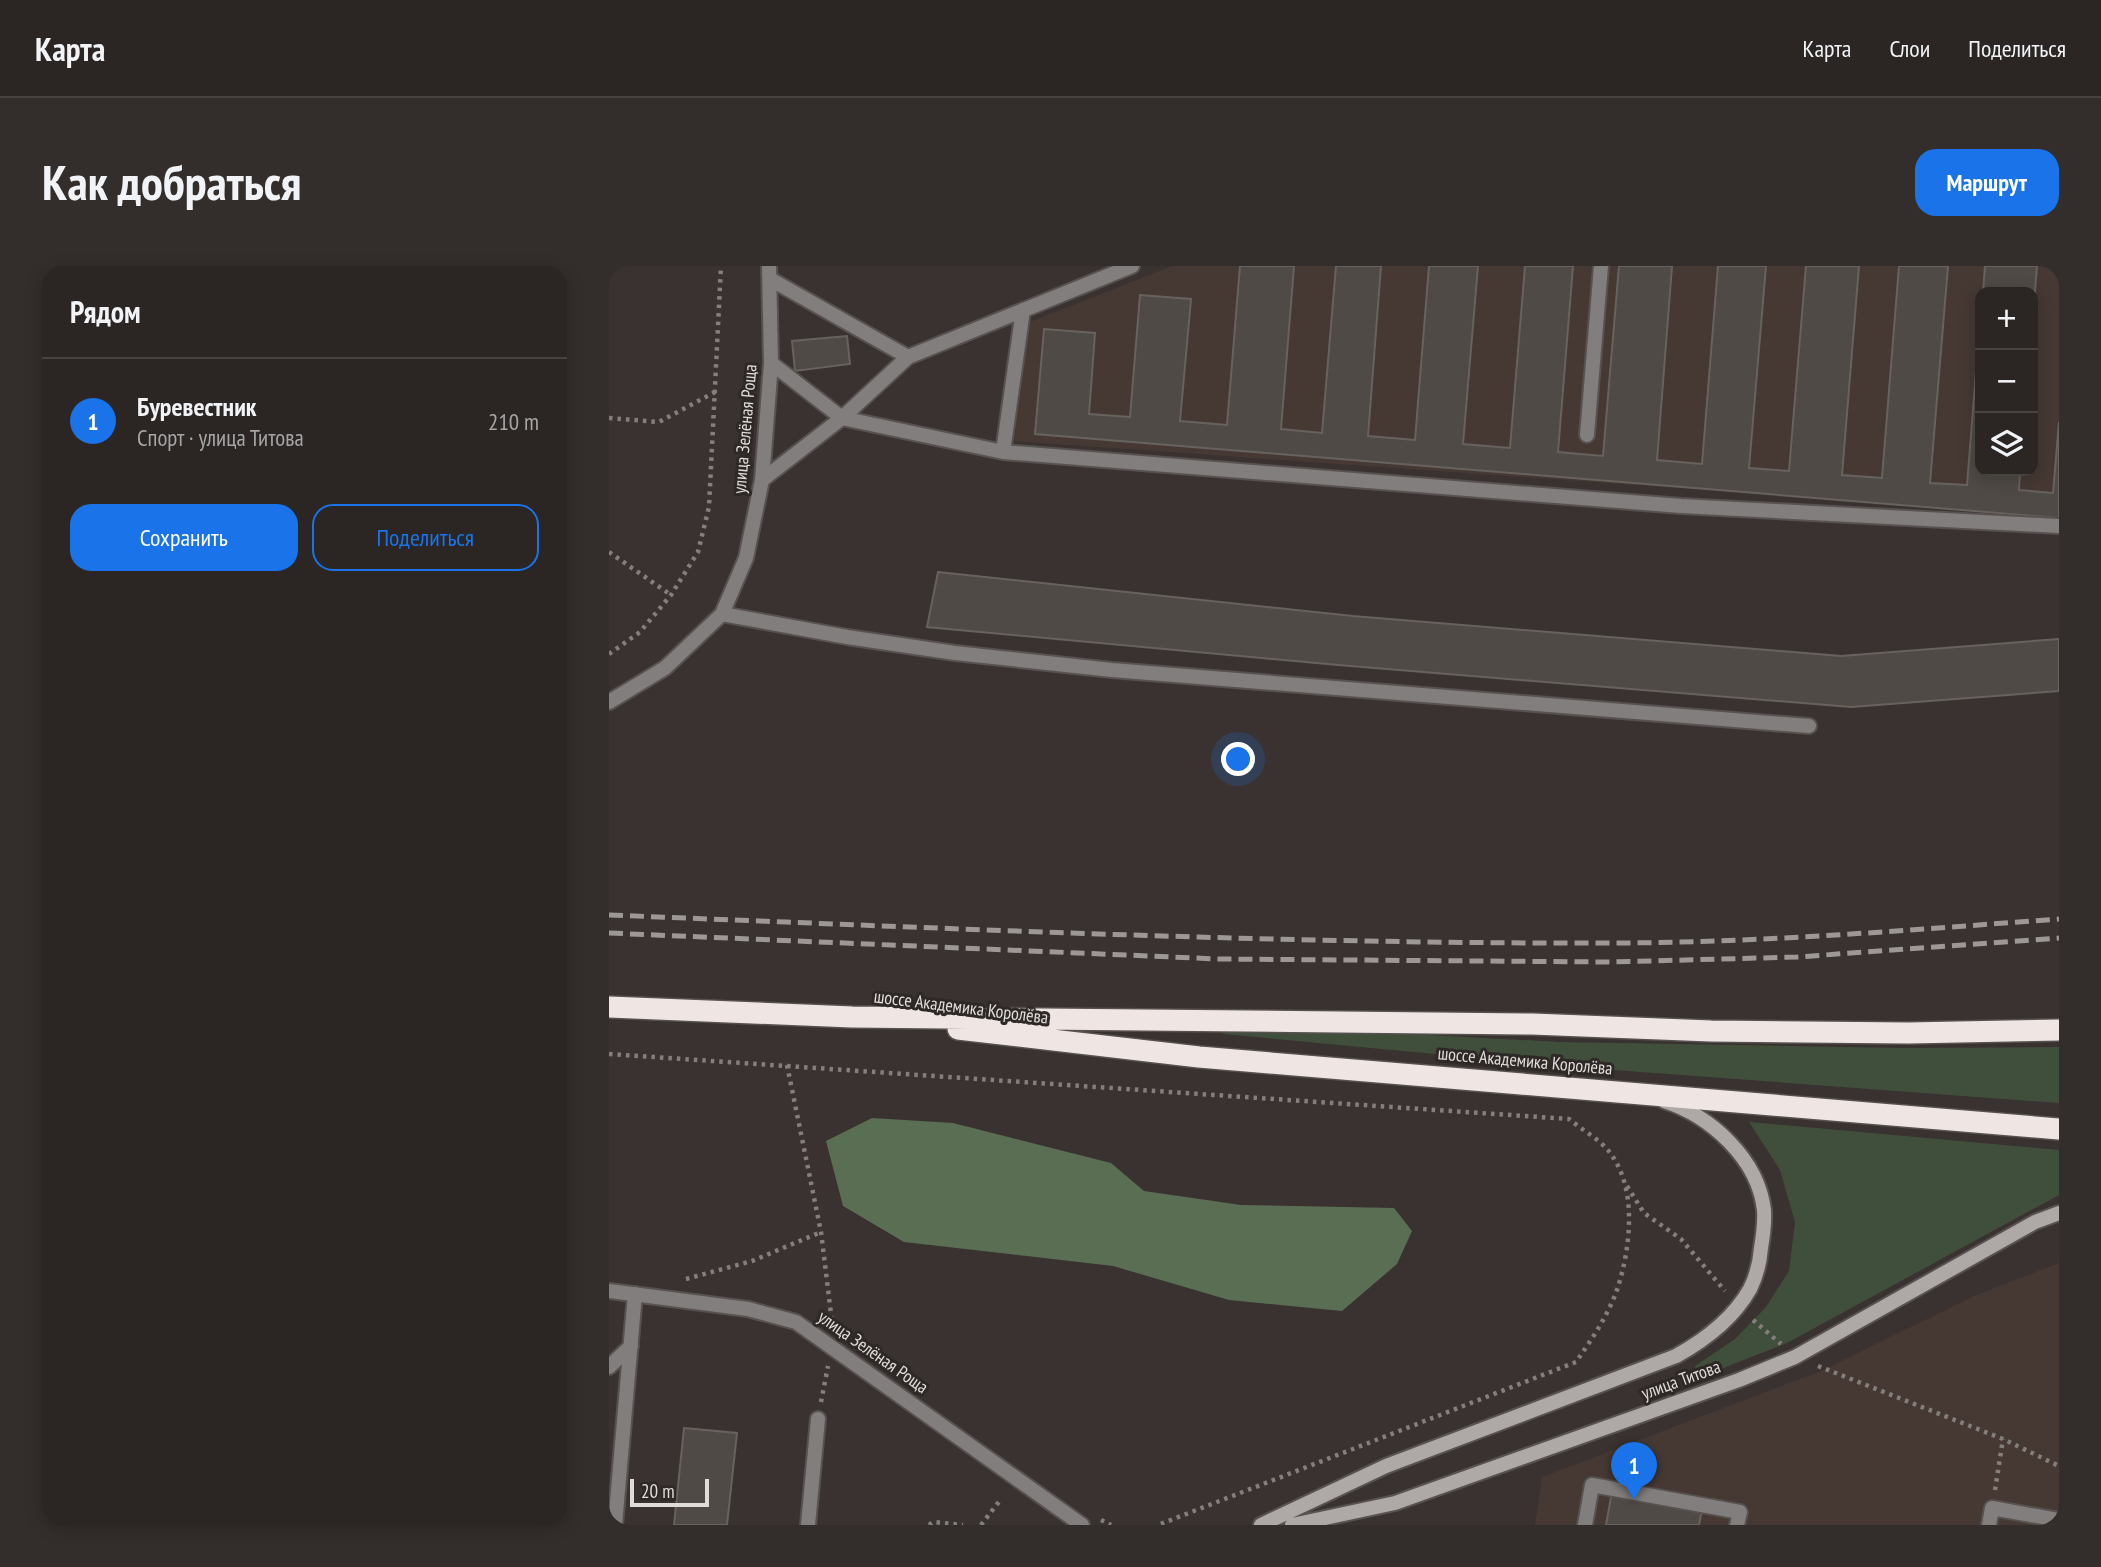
<!DOCTYPE html>
<html lang="ru">
<head>
<meta charset="utf-8">
<style>
  body { margin:0; font-family:"PT Sans Narrow",sans-serif; background:#332e2c; color:#f1f3f6 }
  .controls { position:absolute; right:21px; top:21px; display:grid; overflow:hidden; border-radius:14px; box-shadow:0 4px 18px #0003 }
  .controls button { width:63px; height:63px; display:grid; place-items:center; padding:0; border:0; border-bottom:2px solid #474341; background:#2b2624; color:#f1f3f6; font:35px sans-serif }
  .scale { position:absolute; left:21px; bottom:18px; width:79px; box-sizing:border-box; padding-left:7px; border:4px solid #e0dcda; border-top:0; font-size:19px; line-height:24px; white-space:nowrap; color:#e0dcda; -webkit-text-stroke:5px #2e2826; paint-order:stroke }
  .you { position:absolute; left:630px; top:494px; width:24px; height:24px; margin:-18px; border:5px solid #fff; border-radius:50%; background:#1a73e8; box-shadow:0 0 0 10px #1a73e833 }
  .badge { display:grid; place-items:center; width:46px; height:46px; border-radius:50%; background:#1a73e8; color:#fff; font-size:23px; font-weight:700 }
  .pin { position:absolute; translate:-50% -58px; filter:drop-shadow(0 2px 4px #0008) }
  .pin::after { content:''; position:absolute; top:37px; width:24px; height:21px; background:inherit; clip-path:polygon(0 0,100% 0,50% 100%) }
  .list { margin:0; padding:0; list-style:none }
  h2 { display:flex; justify-content:space-between; align-items:center; height:91px; margin:0; padding:0 28px; font-size:30px }
  h2 small { font-size:23px; font-weight:400; color:#a6a5a6 }
  .list li { display:grid; grid-template-columns:46px 1fr auto; gap:21px; align-items:center; box-sizing:border-box; height:126px; padding:0 28px; border-top:2px solid #474341 }
  .list b { display:block; font-size:26px; white-space:nowrap }
  .list p { margin:0; font-size:23px; white-space:nowrap; color:#a6a5a6 }
  .list em { font-size:23px; font-style:normal; color:#a6a5a6 }
  .actions { display:flex; gap:14px; padding:21px 28px }
  .actions a { flex:1; padding:16px 0; border:2px solid #1a73e8; border-radius:21px; text-align:center; font-size:24px; color:#1a73e8 }
  .actions .main { background:#1a73e8; color:#fff }
  .icon { flex:none; width:38px; height:38px; fill:none; stroke:currentColor; stroke-width:2; stroke-linecap:round; stroke-linejoin:round }
  .map { position:relative; flex:none; width:1450px; height:1259px; overflow:hidden; border-radius:21px }
  header { display:flex; align-items:center; gap:42px; box-sizing:border-box; height:98px; padding:0 35px; background:#2b2624; border-bottom:2px solid #474341 }
  header strong { font-size:33px }
  nav { display:flex; gap:38px; margin-inline-start:auto; font-size:24px }
  .intro { display:flex; align-items:center; justify-content:space-between; box-sizing:border-box; height:168px; padding:0 42px }
  h1 { margin:0; font-size:49px }
  .button { padding:18px 32px; border-radius:21px; background:#1a73e8; color:#fff; font-size:24px; font-weight:700 }
  main { display:flex; gap:42px; padding:0 42px }
  aside { flex:1; background:#2b2624; border-radius:21px; box-shadow:0 4px 18px #0003 }
  .map>svg:first-child { display:block }
</style>
</head>
<body>
<header>
<strong>Карта</strong>
<nav><a>Карта</a><a>Слои</a><a>Поделиться</a></nav>
</header>
<div class="intro"><h1>Как добраться</h1><a class="button">Маршрут</a></div>
<main>
<aside>
<h2>Рядом<small></small></h2>
<ul class="list">
<li><span class="badge">1</span><div><b>Буревестник</b><p>Спорт · улица Титова</p></div><em>210 m</em></li>
</ul>
<div class="actions"><a class="main">Сохранить</a><a>Поделиться</a></div>
</aside>
<div class="map">
<svg width="1450" height="1259" viewBox="0 0 1450 1259">
  <rect width="100%" height="100%" fill="#393230"/>
  <path fill="#463934" fill-rule="evenodd" d="M563,0H1450V249L405,175L421,56ZM1371,26H1424V205H1371Z
    M1450,997V1259H926L933,1211L1212,1105L1365,1030Z"/>
  <path fill="#404f3c" d="M616,758L950,776L1293,782L1450,781V837L964,801L614,768Z
    M1140,856L1450,884V929L1178,1077L1089,1112L1086,1100L1126,1073L1157,1041L1180,1005L1186,956L1171,904Z"/>
  <path fill="#5a6e54" d="M263,852L344,857L502,897L535,925L632,939L785,942L803,965L788,998L733,1045L620,1034L504,1000L295,976L234,940L217,875Z"/>
  <path fill="#4f4a45" stroke="#68625e" stroke-width="2" d="M631,0H685L672,163L713,167L727,0H772L759,170L806,174L820,0H869L854,178L901,182L916,0H964L949,186L994,190L1010,0H1063L1048,194L1093,198L1109,0H1157L1140,202L1180,205L1197,0H1250L1233,209L1273,212L1290,0H1339L1321,217L1358,219L1371,55V205H1411L1410,224L1444,227L1450,156V252L426,168L435,63L486,67L480,148L521,151L531,29L582,33L571,155L618,159Z
    M1376,0H1428L1424,51V26H1374Z
    M238,70L241,98L186,105L183,75Z
    M329,306L744,350L1232,390L1450,373V425L1242,441L729,399L318,361Z
    M75,1162L128,1167L118,1259H65Z
    M1003,1226L1093,1243L1090,1259H997Z"/>
  <g fill="none" stroke-linecap="round" stroke-linejoin="round">
    <g stroke="#57514f" stroke-width="18">
      <path id="lane" d="M161,13L299,91L523,0
        M162,97L233,152L394,186L1072,240L1450,260
        M978,169L992,0
        M394,186L414,44
        M153,214L233,152L299,91
        M113,348L238,371L346,387L503,404L1200,460
        M0,1101L22,1080
        M6,1259L26,1028
        M199,1259L209,1153
        M976,1259L983,1219L1131,1246L1128,1259
        M1380,1259L1383,1242L1450,1254"/>
    </g>
    <g stroke="#57514f" stroke-width="18">
      <path id="street" d="M0,436L56,402L113,348L137,292L153,214L162,97L160,0
        M0,1025L139,1043L187,1056L473,1259"/>
    </g>
    <g stroke="#57514f" stroke-width="18">
      <path id="secondary" d="M652,1259L777,1200L1067,1090C1096,1074 1124,1053 1141,1023C1147,1011 1151,995 1152,982C1154,970 1156,957 1155,944C1149,893 1102,850 1055,835
        M683,1259L786,1237L1130,1114L1186,1091L1426,956L1450,947"/>
    </g>
    <g stroke="#57514f" stroke-width="24">
      <path id="highway" d="M0,741L243,751L923,758L1102,765L1299,767L1450,764
        M349,763L590,791L1450,863"/>
    </g>
    <path stroke="#847f7d" stroke-width="4.5" stroke-dasharray="3.5 5" stroke-linecap="butt" d="M0,152L50,156L106,126
      M0,286L62,329
      M0,388L31,366L62,329L89,286L100,241L112,0
      M0,788L960,853C972,863 988,872 998,883C1029,919 1022,979 1009,1021C1000,1048 983,1073 967,1096L549,1259
      M178,799L212,966L223,1056
      M1018,920L1035,947L1072,973L1116,1025
      M77,1013L143,995L212,966
      M1144,1054L1172,1078
      M1209,1100L1394,1173L1450,1200
      M212,1136L219,1100
      M1386,1224L1394,1173
      M492,1254L502,1259
      M320,1259L324,1256L354,1259
      M372,1259L392,1233"/>
    <use href="#lane" stroke="#827e7e" stroke-width="14"/>
    <use href="#street" stroke="#827e7e" stroke-width="14"/>
    <use href="#secondary" stroke="#aea8a7" stroke-width="14"/>
    <use href="#highway" stroke="#efe6e4" stroke-width="21"/>
    <path stroke="#9d9896" stroke-width="5" stroke-dasharray="14 7" stroke-linecap="butt" d="M0,649C333,662 666,678 999,677C1149,677 1300,664 1450,653
      M0,667L610,693L1002,696L1188,691L1450,672"/>
  </g>
  <g text-anchor="middle" stroke-width="6" stroke-linejoin="round" paint-order="stroke">
    <g font-size="18" fill="#e0dcda" stroke="#2e2826">
      <text transform="translate(136 163) rotate(-85)" y="6">улица Зелёная Роща</text>
      <text transform="translate(352 741) rotate(7)" y="6">шоссе Академика Королёва</text>
      <text transform="translate(916 795) rotate(5)" y="6">шоссе Академика Королёва</text>
      <text transform="translate(264 1086) rotate(35)" y="6">улица Зелёная Роща</text>
      <text transform="translate(1072 1114) rotate(-20)" y="6">улица Титова</text>
    </g>
  </g>
</svg>
<div class="controls">
<button>+</button>
<button>−</button>
<button><svg class="icon" aria-label="layers" viewBox="0 0 24 24"><path d="M12 4l9 5-9 5-9-5zM3 14l9 5 9-5"/></svg></button>
</div>
<div class="scale">20 m</div>
<div class="you"></div>
<div class="pin badge" style="left:1025px;top:1234px">1</div>
</div>
</main>
</body>
</html>
